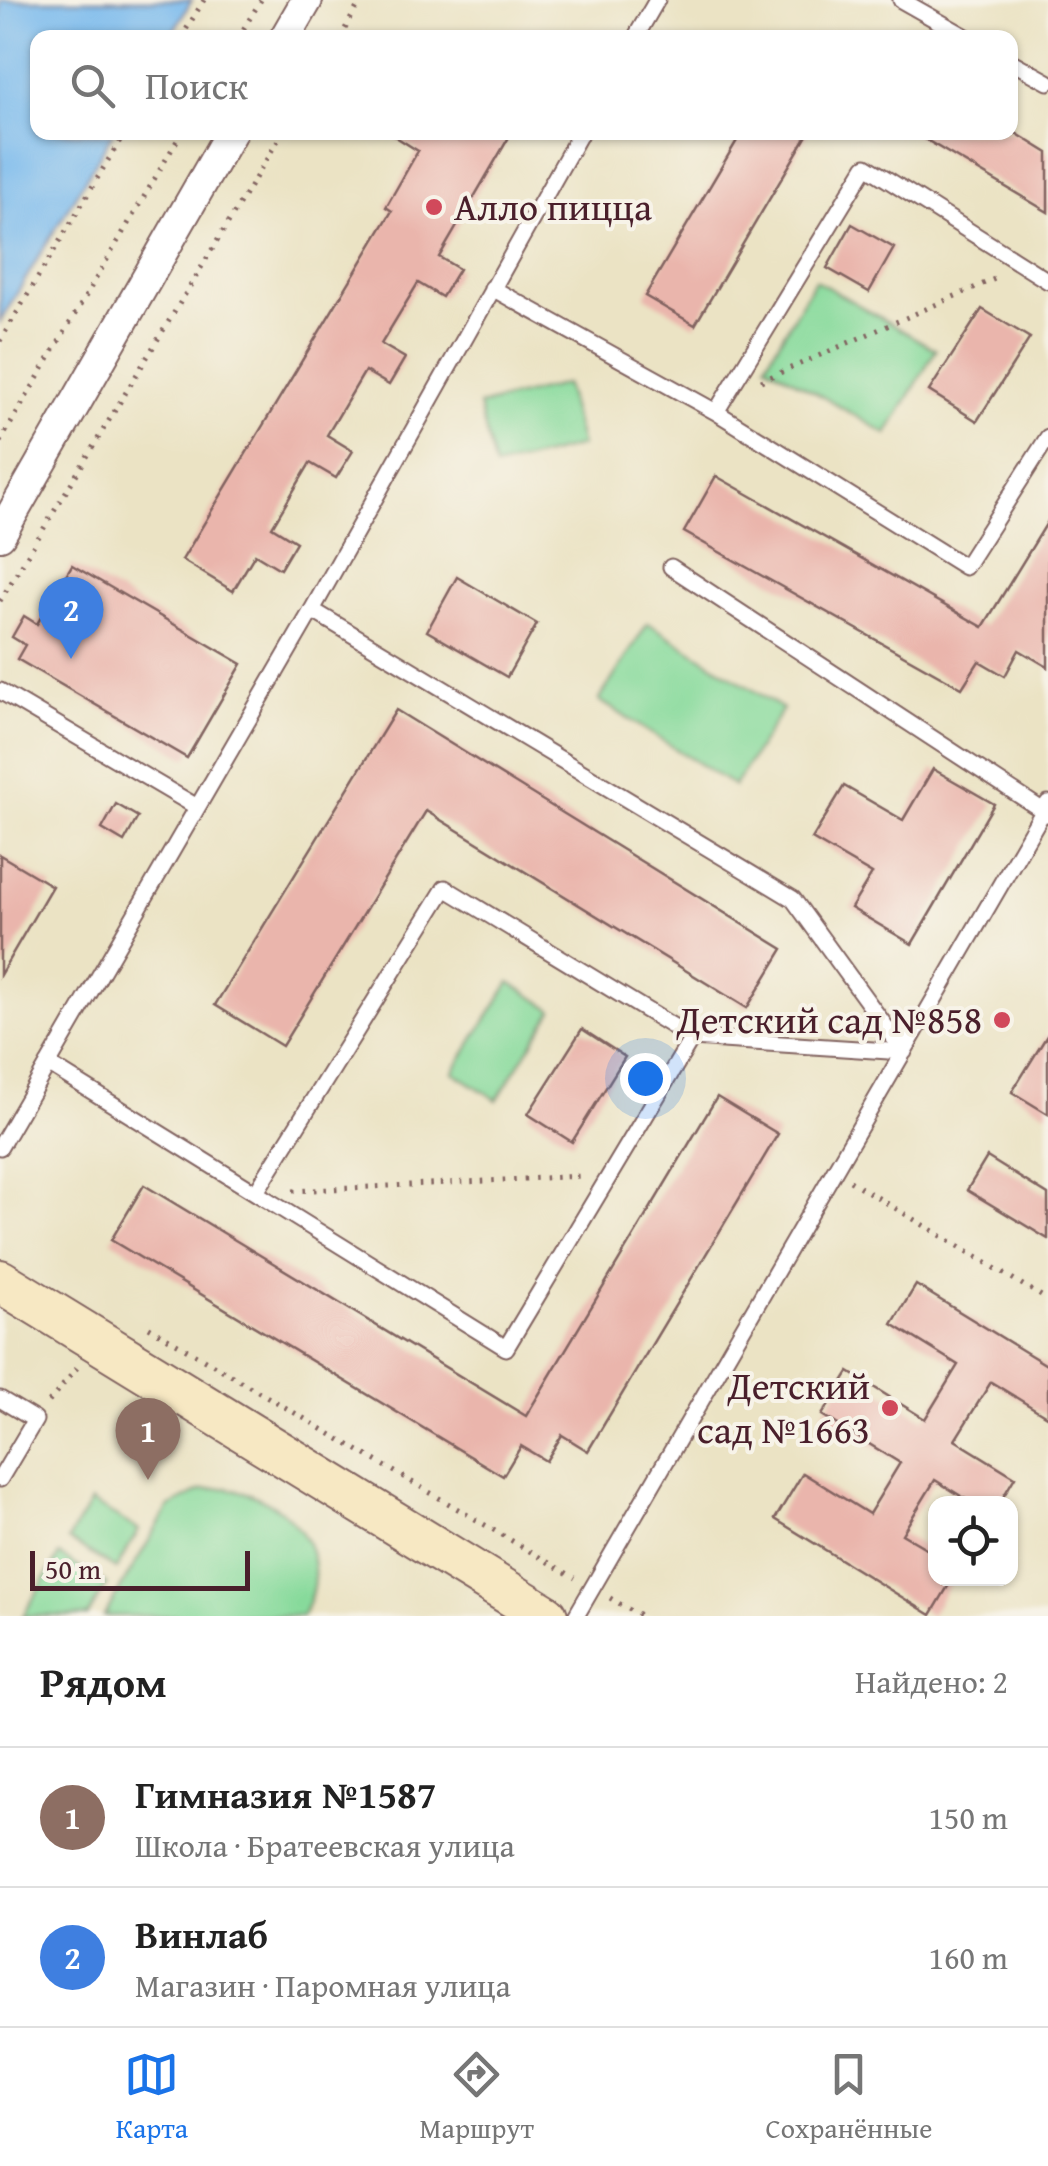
<!DOCTYPE html>
<html lang="ru">
<head>
<meta charset="utf-8">
<style>
  body { margin:0; font-family:"Gentium Book Plus",serif; background:#f2f2f2; color:#222 }
  .controls { position:absolute; right:30px; bottom:30px; display:grid; overflow:hidden; border-radius:20px; box-shadow:0 2px 8px #0004 }
  .controls button { width:90px; height:90px; display:grid; place-items:center; padding:0; border:0; border-bottom:2px solid #e0e0e0; background:#fff; color:#222; font:50px sans-serif }
  .scale { position:absolute; left:30px; bottom:25px; width:220px; box-sizing:border-box; padding-left:10px; border:5px solid #4a1f2b; border-top:0; font-size:28px; line-height:35px; white-space:nowrap; color:#4a1f2b; -webkit-text-stroke:8px #f7f3e8; paint-order:stroke }
  .you { position:absolute; left:645px; top:1078px; width:35px; height:35px; margin:-25px; border:8px solid #fff; border-radius:50%; background:#1a73e8; box-shadow:0 0 0 15px #1a73e833 }
  .badge { display:grid; place-items:center; width:65px; height:65px; border-radius:50%; background:#1a73e8; color:#fff; font-size:32px; font-weight:700 }
  .pin { position:absolute; translate:-50% -82px; filter:drop-shadow(0 2px 5px #0008) }
  .pin::after { content:''; position:absolute; top:52px; width:35px; height:30px; background:inherit; clip-path:polygon(0 0,100% 0,50% 100%) }
  .list { margin:0; padding:0; list-style:none }
  h2 { display:flex; justify-content:space-between; align-items:center; height:130px; margin:0; padding:0 40px; font-size:42px }
  h2 small { font-size:32px; font-weight:400; color:#767676 }
  .list li { display:grid; grid-template-columns:65px 1fr auto; gap:30px; align-items:center; box-sizing:border-box; height:140px; padding:0 40px; border-top:2px solid #e0e0e0 }
  .list b { display:block; font-size:38px; white-space:nowrap }
  .list p { margin:0; font-size:32px; white-space:nowrap; color:#767676 }
  .list em { font-size:32px; font-style:normal; color:#767676 }
  .icon { flex:none; width:55px; height:55px; fill:none; stroke:currentColor; stroke-width:2; stroke-linecap:round; stroke-linejoin:round }
  .map { position:relative; flex:none; width:1048px; height:1616px; overflow:hidden }
  .search { position:absolute; background:#fff; box-shadow:0 2px 8px #0004; left:30px; right:30px; top:30px; height:110px; display:flex; align-items:center; gap:25px; box-sizing:border-box; padding:0 35px; border-radius:20px; color:#767676; font-size:38px }
  .sheet { height:410px; background:#fff }
  nav { display:flex; justify-content:space-around; align-items:center; box-sizing:border-box; height:140px; border-top:2px solid #e0e0e0; background:#fff; font-size:28px; color:#767676 }
  nav a { display:grid; justify-items:center; gap:5px }
  nav .on { color:#1a73e8 }
  .map>svg:first-child { display:block }
</style>
</head>
<body>
<div class="map">
<svg width="1048" height="1616" viewBox="0 0 1048 1616">
  <rect width="100%" height="100%" fill="#f7f3e8"/>
  <filter id="ink" filterUnits="userSpaceOnUse"><feTurbulence type="fractalNoise" baseFrequency=".01" numOctaves="2"/><feDisplacementMap in="SourceGraphic" scale="20" xChannelSelector="R" yChannelSelector="G"/><feConvolveMatrix kernelMatrix="1 2 1 2 8 2 1 2 1" color-interpolation-filters="sRGB"/></filter>
  <filter id="wash" filterUnits="userSpaceOnUse"><feTurbulence type="fractalNoise" baseFrequency=".0048" numOctaves="4" result="noise"/><feDisplacementMap in="SourceGraphic" scale="40" xChannelSelector="R" yChannelSelector="G"/><feGaussianBlur stdDeviation="2.25" result="paint"/><feColorMatrix in="noise" values="0 0 0 0 0 0 0 0 0 0 0 0 0 0 0 0 0 1.4 0 .05"/><feComposite in="paint" operator="in"/></filter>
  <g filter="url(#wash)">
    <rect width="100%" height="100%" fill="#ebe3c4"/>
    <path fill="#87da9b" stroke="#687c63" stroke-width="2.5" d="M815,280L936,350L887,434L766,364Z
      M565,384L581,446L495,468L479,406Z
      M648,623L783,709L734,786L599,700Z
      M510,982L553,1010L497,1100L453,1072Z
      M226,1488C290,1498 338,1553 302,1616H104L169,1507L202,1490Z
      M91,1502L139,1530L116,1569L68,1540Z
      M59,1555L107,1584L88,1616H23Z"/>
    <path fill="#78b9ed" stroke="#616c8c" stroke-width="2.5" d="M0,0H192L170,37L38,38V132L113,133L0,322Z"/>
    <g id="blocks">
      <path fill="#eab5ac" d="M388,132H512L439,257L459,269L442,297L418,283L381,344L405,358L389,385L365,371L327,435L353,451L336,478L310,463L272,527L296,542L280,569L255,554L233,591L182,560L392,211L386,207L418,151Z
        M742,132H809L695,325L645,296Z
        M913,132H1014L1048,153V212Z
        M852,224L894,248L869,292L827,268Z
        M982,309L1030,338L977,421L929,391Z
        M716,476L983,627L1048,521V667L1019,650L1005,676L979,661L962,688L684,532Z
        M72,565L242,664L187,758L17,659L25,645L12,637L24,616L37,624Z
        M457,577L537,624L507,677L427,631Z
        M396,710L783,949L747,1008L426,811L282,1046L215,1005Z
        M933,769L994,804L912,944L851,908L872,874L812,839L844,786L903,820Z
        M116,804L138,817L124,842L102,829Z
        M0,855L52,886L0,975Z
        M582,1029L625,1057L572,1142L528,1114Z
        M1048,1034V1114L1012,1092Z
        M717,1097L778,1134L588,1451L562,1435L546,1461L521,1446L503,1476L111,1240L144,1185L526,1416Z
        M987,1157L1048,1195V1239L967,1190Z
        M916,1285L1048,1366V1417L991,1382L955,1440L1015,1477L999,1504H974L935,1480L902,1534L936,1554V1578H953L931,1615L775,1519L803,1473L869,1514L900,1463L822,1415L849,1372L925,1419L958,1365L892,1324Z"/>
    </g>
  </g>
  <g filter="url(#ink)">
    <use href="#blocks" fill-opacity="0" stroke="#826461" stroke-width="2.5"/>
    <g fill="none" stroke-linecap="round" stroke-linejoin="round">
      <g stroke="#826461" stroke-width="19">
        <path id="lane" d="M901,0L968,38
          M635,38L657,0
          M1010,61L1048,82
          M1048,281L866,166L716,412L965,567L1048,437
          M492,288L716,412
          M671,567L1048,814
          M312,610L793,899L904,1052L692,1038
          M0,691L197,807
          M48,1064L506,1348L692,1038L445,888L256,1192
          M0,1147L312,610L581,132
          M0,1399L35,1420L0,1479
          M576,1616L1048,803"/>
      </g>
      <g stroke="#826461" stroke-width="34">
        <path id="street" d="M285,38L307,0
          M0,535L231,132"/>
      </g>
      <g stroke="#826461" stroke-width="46">
        <path id="secondary" d="M0,1281L546,1616"/>
      </g>
      <path stroke="#826461" stroke-width="5" stroke-dasharray="2.5 8" stroke-linecap="butt" d="M181,38L204,0
        M238,38L261,0
        M340,38L361,0
        M0,341L125,132
        M761,381L999,277
        M0,442L182,132
        M0,601L283,132
        M850,1181L1048,1300
        M293,1191L582,1176
        M149,1327L575,1578
        M49,1402L77,1368
        M610,1598L640,1616"/>
      <use href="#lane" stroke="#fff" stroke-width="15"/>
      <use href="#street" stroke="#fff" stroke-width="30"/>
      <use href="#secondary" stroke="#f7e8c3" stroke-width="42"/>
    </g>
  </g>
  <g fill="#d1495b" stroke="#f7f3e8" stroke-width="4">
    <circle cx="434" cy="207" r="10"/>
    <circle cx="1002" cy="1020" r="10"/>
    <circle cx="890" cy="1408" r="10"/>
  </g>
  <g text-anchor="middle" stroke-width="8" stroke-linejoin="round" paint-order="stroke">
    <g font-size="38" fill="#4a1f2b" stroke="#f7f3e8" text-anchor="end">
      <text x="454" y="220" text-anchor="start">Алло пицца</text>
      <text x="982" y="1033">Детский сад №858</text>
      <text x="870" y="1399">Детский<tspan x="870" dy="44">сад №1663</tspan></text>
    </g>
  </g>
</svg>
<div class="controls">
<button><svg class="icon" aria-label="locate" viewBox="0 0 24 24"><circle cx="12" cy="12" r="6"/><path d="M12 2v4M12 18v4M2 12h4M18 12h4"/></svg></button>
</div>
<div class="scale">50 m</div>
<div class="you"></div>
<div class="pin badge" style="left:148px;top:1480px;background:#8d6e63">1</div>
<div class="pin badge" style="left:71px;top:659px;background:#3f7fe0">2</div>
<div class="search"><svg class="icon" aria-label="search" viewBox="0 0 24 24"><circle cx="10" cy="10" r="6"/><path d="M15 15l6 6"/></svg>Поиск</div>
</div>
<section class="sheet">
<h2>Рядом<small>Найдено: 2</small></h2>
<ul class="list">
<li><span class="badge" style="background:#8d6e63">1</span><div><b>Гимназия №1587</b><p>Школа · Братеевская улица</p></div><em>150 m</em></li>
<li><span class="badge" style="background:#3f7fe0">2</span><div><b>Винлаб</b><p>Магазин · Паромная улица</p></div><em>160 m</em></li>
</ul>
</section>
<nav>
<a class="on"><svg class="icon" aria-label="map" viewBox="0 0 24 24"><path d="M3 6l6-2 6 2 6-2v14l-6 2-6-2-6 2zM9 4v14M15 6v14"/></svg>Карта</a>
<a><svg class="icon" aria-label="directions" viewBox="0 0 24 24"><path d="M12 3l9 9-9 9-9-9zM9 14v-3h6M13 9l2 2-2 2"/></svg>Маршрут</a>
<a><svg class="icon" aria-label="saved" viewBox="0 0 24 24"><path d="M7 4h10v16l-5-4-5 4z"/></svg>Сохранённые</a>
</nav>
</body>
</html>
